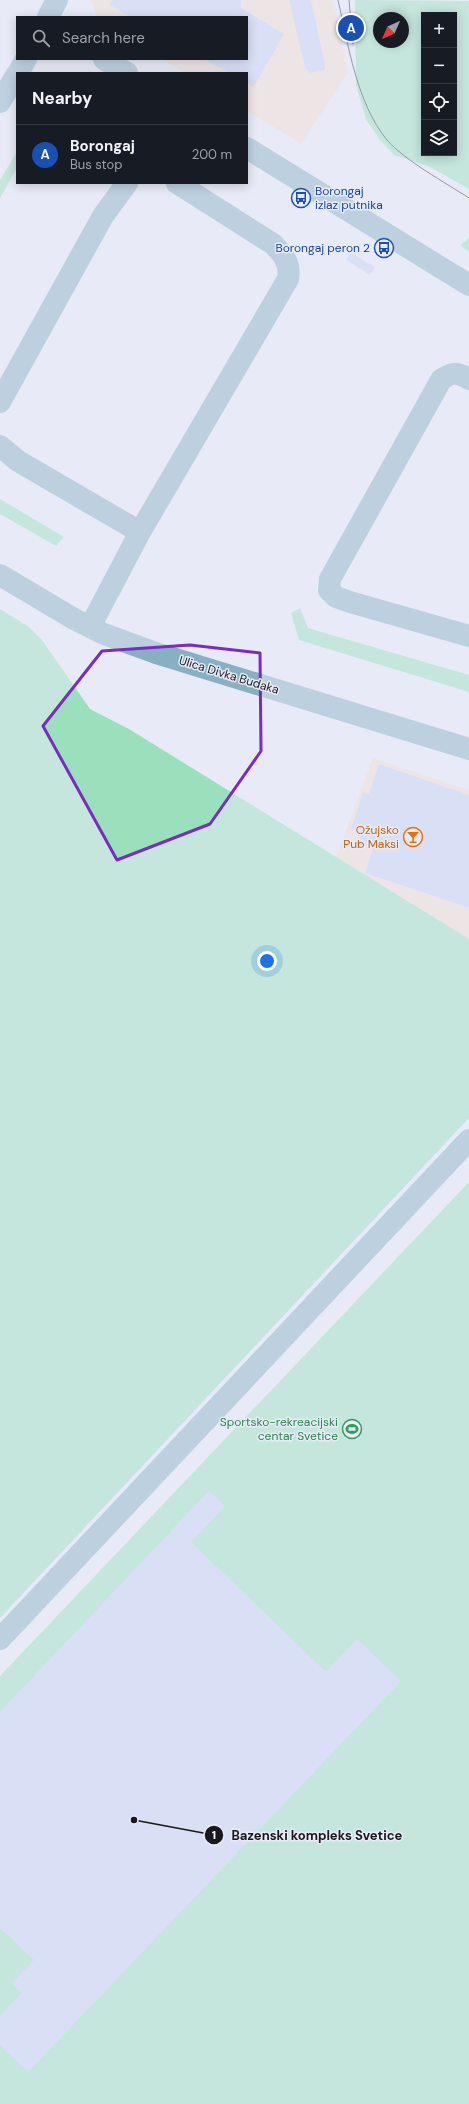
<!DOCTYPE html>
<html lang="en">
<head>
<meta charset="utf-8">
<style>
  body { margin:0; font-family:"DM Sans",sans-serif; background:#20242c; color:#f1f3f6 }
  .controls { position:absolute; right:12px; top:12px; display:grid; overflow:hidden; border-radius:0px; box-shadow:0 2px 10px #0003 }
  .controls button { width:36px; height:36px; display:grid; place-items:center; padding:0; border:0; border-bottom:1px solid #363941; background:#171b24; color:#f1f3f6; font:20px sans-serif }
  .compass { position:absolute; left:373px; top:12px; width:36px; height:36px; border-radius:50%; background:#171b24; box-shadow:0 2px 10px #0003; rotate:225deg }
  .you { position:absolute; left:267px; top:961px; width:14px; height:14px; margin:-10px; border:3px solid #fff; border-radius:50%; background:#1a73e8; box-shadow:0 0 0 6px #1a73e833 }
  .badge { display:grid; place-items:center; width:26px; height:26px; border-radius:50%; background:#965bd3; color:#fff; font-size:13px; font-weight:700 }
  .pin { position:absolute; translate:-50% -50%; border:2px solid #fff; box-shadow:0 1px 4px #0006 }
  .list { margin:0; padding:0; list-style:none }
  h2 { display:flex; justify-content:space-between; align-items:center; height:52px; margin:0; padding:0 16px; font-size:17px }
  h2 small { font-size:13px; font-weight:400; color:#9ea1a6 }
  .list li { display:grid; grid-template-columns:26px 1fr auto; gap:12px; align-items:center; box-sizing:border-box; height:60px; padding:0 16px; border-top:1px solid #363941 }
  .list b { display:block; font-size:15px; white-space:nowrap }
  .list p { margin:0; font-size:13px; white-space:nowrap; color:#9ea1a6 }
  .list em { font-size:13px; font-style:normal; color:#9ea1a6 }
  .icon { flex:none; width:22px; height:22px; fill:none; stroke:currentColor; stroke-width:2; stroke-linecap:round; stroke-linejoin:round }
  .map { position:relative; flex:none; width:469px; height:2104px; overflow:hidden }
  .search { position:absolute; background:#171b24; box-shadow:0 2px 10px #0003; left:16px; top:16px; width:232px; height:44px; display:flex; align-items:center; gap:10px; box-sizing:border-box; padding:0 14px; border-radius:0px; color:#9ea1a6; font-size:15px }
  .panel { position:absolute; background:#171b24; box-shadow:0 2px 10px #0003; left:16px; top:72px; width:232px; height:112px; border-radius:0px }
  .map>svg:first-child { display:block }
</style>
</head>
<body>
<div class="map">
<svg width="469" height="2104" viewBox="0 0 469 2104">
  <rect width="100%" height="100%" fill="#e8ebf7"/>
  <path fill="#f4dcd1" d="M91,0H333L348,73L301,144L247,111V73H185L162,59H247V17H97Z
    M373,758L469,790V939L336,857Z"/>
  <path fill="#9be0bc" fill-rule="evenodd" d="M355,0L469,1V189L430,167L394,155L380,140L366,119L356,85ZM424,15H454V153H424ZM379,18H403V42H379Z
    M17,152V168L0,198V180Z
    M469,238V252L460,245Z
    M0,499L64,537L56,546L0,514Z
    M300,608L308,628L469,675V692L299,640L291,613Z
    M0,609L29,627L42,640L90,709L129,729L469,939V1118L0,1618Z
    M469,1182V2104H0V1676Z"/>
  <path fill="#c8d3f3" d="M112,0H241V8L284,34L254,87L247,83V73H229L204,59H247V17H131L109,5Z
    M289,0H311L325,65V70L310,73L305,68Z
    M350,252L375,267L370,275L346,260Z
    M379,764L469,795V908L365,873L373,848L356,842L359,831L351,829L363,792L369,794Z
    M209,1491L225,1506L191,1542L326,1672L357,1639L401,1681L28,2072L0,2045V2016L22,1993L12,1983L34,1960L0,1928V1712Z"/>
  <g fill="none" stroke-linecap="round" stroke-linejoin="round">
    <path stroke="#88b0c3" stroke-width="22" d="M48,17L57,0
      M104,59L127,73
      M18,73L26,59
      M0,102L17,74
      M247,148L469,285
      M469,379C457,372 452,372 441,380L330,579L329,590L336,597L350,602L469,636
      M0,402L103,216L127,183
      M0,446L18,461L140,532
      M0,575L74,619L104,634L156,653L469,749
      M90,627L140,532L288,279C291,263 283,254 273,244L177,183
      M0,1639L469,1140"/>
    <path stroke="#323439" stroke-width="1" d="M338,0C348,44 357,104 387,140C404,160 446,183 469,198
      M349,0L353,44"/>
  </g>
  <path d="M0 0H469V2104H0ZM190,645L260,653L261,751L210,824L117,860L43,726L102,651Z" fill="#e8ebf7" fill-opacity=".55" fill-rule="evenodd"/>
  <path fill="none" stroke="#7b2cbf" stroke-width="3" stroke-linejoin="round" d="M190,645L260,653L261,751L210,824L117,860L43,726L102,651Z"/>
  <defs>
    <g id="bus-ring" transform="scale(1)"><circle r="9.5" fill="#e8ebf7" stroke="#1a4fb4" stroke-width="1.5"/><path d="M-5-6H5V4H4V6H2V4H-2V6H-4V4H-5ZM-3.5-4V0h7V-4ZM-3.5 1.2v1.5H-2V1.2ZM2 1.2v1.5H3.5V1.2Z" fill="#1a4fb4"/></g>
    <g id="bar-ring" transform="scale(1)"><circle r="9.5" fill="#e8ebf7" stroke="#e8710a" stroke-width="1.5"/><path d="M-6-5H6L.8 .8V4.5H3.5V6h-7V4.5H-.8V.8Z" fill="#e8710a"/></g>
    <g id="stadium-ring" transform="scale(1)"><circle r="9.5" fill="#e8ebf7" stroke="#2e9e5b" stroke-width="1.5"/><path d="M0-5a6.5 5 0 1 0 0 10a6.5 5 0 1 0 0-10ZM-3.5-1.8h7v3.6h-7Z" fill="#2e9e5b"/></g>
  </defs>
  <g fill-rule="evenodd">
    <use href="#bus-ring" x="301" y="198"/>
    <use href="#bus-ring" x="384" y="248"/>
    <use href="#bar-ring" x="413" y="837"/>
    <use href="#stadium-ring" x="352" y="1429"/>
  </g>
  <g text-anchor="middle" stroke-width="3" stroke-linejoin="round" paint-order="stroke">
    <g font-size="12" fill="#164399" stroke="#e8ebf7" text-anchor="start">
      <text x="315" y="195">Borongaj<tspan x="315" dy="14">izlaz putnika</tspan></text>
      <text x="370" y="252" text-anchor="end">Borongaj peron 2</text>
    </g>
    <g font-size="12" fill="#17191d" stroke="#e8ebf7">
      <text transform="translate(229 675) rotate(17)" y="4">Ulica Divka Budaka</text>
    </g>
    <g font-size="12" fill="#c56008" stroke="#e8ebf7" text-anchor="end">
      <text x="399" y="834">Ožujsko<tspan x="399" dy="14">Pub Maksi</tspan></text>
    </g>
    <g font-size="12" fill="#27864d" stroke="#e8ebf7" text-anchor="end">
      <text x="338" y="1426">Sportsko-rekreacijski<tspan x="338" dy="14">centar Svetice</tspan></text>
    </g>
  </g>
  <path fill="none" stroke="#17191d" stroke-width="1.5" d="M134 1820L214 1835"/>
  <g fill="#17191d" stroke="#e8ebf7" stroke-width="1.5">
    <circle cx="134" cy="1820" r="4"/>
    <circle cx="214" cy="1835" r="10"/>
  </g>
  <g font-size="12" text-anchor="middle" font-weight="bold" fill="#fff">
    <text x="214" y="1839">1</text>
  </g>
  <g font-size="13" text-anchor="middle" font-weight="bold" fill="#17191d" stroke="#e8ebf7" stroke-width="3" stroke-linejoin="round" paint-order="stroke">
    <text x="317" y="1840">Bazenski kompleks Svetice</text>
  </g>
</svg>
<div class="controls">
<button>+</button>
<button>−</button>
<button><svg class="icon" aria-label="locate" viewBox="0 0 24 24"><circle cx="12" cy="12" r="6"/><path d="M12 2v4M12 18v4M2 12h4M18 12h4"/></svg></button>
<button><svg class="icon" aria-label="layers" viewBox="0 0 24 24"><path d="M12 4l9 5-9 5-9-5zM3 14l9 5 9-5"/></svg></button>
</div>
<svg class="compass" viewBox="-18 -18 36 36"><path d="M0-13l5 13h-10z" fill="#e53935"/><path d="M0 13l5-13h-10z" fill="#9ea1a6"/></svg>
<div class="you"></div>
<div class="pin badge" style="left:351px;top:28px;background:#1a4fb4">A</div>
<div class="search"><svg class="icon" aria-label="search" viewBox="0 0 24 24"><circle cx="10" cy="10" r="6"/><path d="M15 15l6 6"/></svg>Search here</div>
<section class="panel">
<h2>Nearby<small></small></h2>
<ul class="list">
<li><span class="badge" style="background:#1a4fb4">A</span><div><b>Borongaj</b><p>Bus stop</p></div><em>200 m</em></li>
</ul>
</section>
</div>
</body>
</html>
